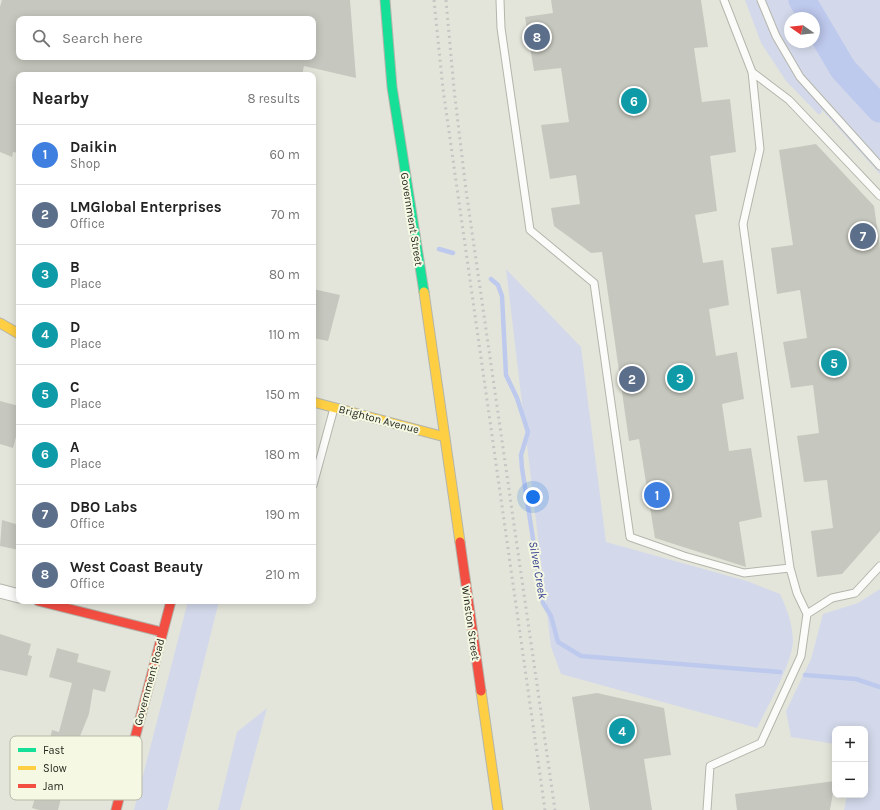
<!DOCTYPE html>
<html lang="en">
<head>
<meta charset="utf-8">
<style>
  body { margin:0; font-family:Karla,sans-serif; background:#f6f6f6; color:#222 }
  .controls { position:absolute; right:12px; bottom:12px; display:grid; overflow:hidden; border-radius:8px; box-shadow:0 2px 10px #0003 }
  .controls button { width:36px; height:36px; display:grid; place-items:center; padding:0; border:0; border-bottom:1px solid #e0e0e0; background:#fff; color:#222; font:20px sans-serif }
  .compass { position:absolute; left:784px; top:12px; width:36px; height:36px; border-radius:50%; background:#fff; box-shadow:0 2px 10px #0003; rotate:284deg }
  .you { position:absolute; left:533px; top:497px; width:14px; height:14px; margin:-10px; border:3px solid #fff; border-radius:50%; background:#1a73e8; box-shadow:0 0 0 6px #1a73e833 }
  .badge { display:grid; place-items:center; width:26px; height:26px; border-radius:50%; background:#111827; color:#fff; font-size:13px; font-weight:700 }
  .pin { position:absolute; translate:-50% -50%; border:2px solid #fff; box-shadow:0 1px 4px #0006 }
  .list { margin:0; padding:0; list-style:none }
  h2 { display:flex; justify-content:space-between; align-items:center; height:52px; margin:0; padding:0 16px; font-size:17px }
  h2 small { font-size:13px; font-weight:400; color:#767676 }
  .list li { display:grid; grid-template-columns:26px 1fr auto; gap:12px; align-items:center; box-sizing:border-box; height:60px; padding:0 16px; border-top:1px solid #e0e0e0 }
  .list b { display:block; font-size:15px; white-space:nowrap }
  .list p { margin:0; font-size:13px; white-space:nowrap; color:#767676 }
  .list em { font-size:13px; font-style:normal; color:#767676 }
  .icon { flex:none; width:22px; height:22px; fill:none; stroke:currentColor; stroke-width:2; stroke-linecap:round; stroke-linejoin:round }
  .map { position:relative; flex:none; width:880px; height:810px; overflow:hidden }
  .search { position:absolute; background:#fff; box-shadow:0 2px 10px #0003; left:16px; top:16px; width:300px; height:44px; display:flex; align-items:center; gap:10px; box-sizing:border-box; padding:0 14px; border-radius:8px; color:#767676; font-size:15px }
  .panel { position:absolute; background:#fff; box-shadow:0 2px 10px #0003; left:16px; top:72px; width:300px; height:532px; border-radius:8px }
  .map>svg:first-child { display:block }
</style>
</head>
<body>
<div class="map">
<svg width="880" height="810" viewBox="0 0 880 810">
  <rect width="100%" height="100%" fill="#e4e5da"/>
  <path fill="#d3d9ea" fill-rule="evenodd" d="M745,0H880V174L822,110L821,114H818L786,81L761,43ZM790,18H814V42H790Z
    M506,269L581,347L606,542L747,581L780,594C787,609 793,625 793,642C792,663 767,708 757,728L561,674L551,647Z
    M880,589V810H844L847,795H865V729H835V744L791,737L786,711L811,659L823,614L858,603Z
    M188,601H219L167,810H134Z
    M267,708L240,810H218L237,732Z"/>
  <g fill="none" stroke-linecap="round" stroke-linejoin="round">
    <path stroke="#bec9ee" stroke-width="4.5" d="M439,249L453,253
      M491,279L498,285L502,296L506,375L517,398L528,432L521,455L522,468L543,603L551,616L558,642L581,656L780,672
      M805,675L856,679L880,687"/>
    <path stroke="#bec9ee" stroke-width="27" d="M802,0L813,18
      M814,20L843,69L880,109"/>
  </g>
  <path fill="#c6c7be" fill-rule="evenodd" d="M2,0H350L356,78L304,66L302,75H19V153L13,152L12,157L0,152V7ZM19,19H313V57H19Z
    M551,0H701L708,47L694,48L702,102L730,99L736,152L710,156L717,211L695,215L703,263L723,260L729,305L709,309L716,356L737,352L744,399L722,404L729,451L751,448L762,517L739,522L746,567L655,538L639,439L629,441L602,252L591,253L554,226L551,208L580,204L576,175L550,179L541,125L569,122L561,68L534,71L525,17L553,13Z
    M816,144L874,206L880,248V531L842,574L817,577L811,531L833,528L827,480L804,482L797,436L819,433L813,385L791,388L783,342L807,338L800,290L777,294L771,248L793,245L779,150Z
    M313,289L340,295L328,341L313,338Z
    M0,401L19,406V425L13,448L0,444Z
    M2,520L19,525V550L0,546Z
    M0,634L31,644L28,655L32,656L27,676L0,670Z
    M57,648L79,654L77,662L111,671L105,692L93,689L89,714L76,746H74L58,810H39L32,808L37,791L24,788L31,760L42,762L45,748H48L52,730L59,732L72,683L49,677Z
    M597,693L664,708L671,755L644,759L652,810H590L572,697Z
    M835,781L830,810H737L735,794Z"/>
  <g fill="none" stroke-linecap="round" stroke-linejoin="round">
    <g stroke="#b4b5ac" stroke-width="9">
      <path id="lane" d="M500,0L501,28L530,230L594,283L630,537L684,556L744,573L790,568
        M761,0L776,36L800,77L880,166
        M752,72L789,100L880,196
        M313,485L334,408
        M807,614L832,598L855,593L880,566
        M707,810L710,766L761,743L801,656L807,614L797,593L790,568L743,224L760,149L752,72L724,0"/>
    </g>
    <g stroke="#b4b5ac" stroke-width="15">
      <path id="street" d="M0,591L19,596"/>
    </g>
    <g stroke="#b4b5ac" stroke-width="11">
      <path id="fast" d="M385,0L392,87L424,292"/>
    </g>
    <g stroke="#b4b5ac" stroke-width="11">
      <path id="slow" d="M424,292L460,542
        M0,323L19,334
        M313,402L445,437
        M481,691L498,810"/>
    </g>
    <g stroke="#b4b5ac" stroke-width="11">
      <path id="jam" d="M460,542L481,691
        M38,601L162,632
        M116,810L171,601"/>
    </g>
    <use href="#lane" stroke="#fbfbf9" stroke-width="7"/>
    <use href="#street" stroke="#fbfbf9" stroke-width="13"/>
    <use href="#fast" stroke="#16e098" stroke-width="9"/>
    <use href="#slow" stroke="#ffcf43" stroke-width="9"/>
    <use href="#jam" stroke="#f24e42" stroke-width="9"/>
    <path stroke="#c5c6c3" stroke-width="3" stroke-dasharray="2 4" stroke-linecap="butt" d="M434,0L443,89L545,810
      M446,0L454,89L466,190L555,810"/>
  </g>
  <g text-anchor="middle" stroke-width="4" stroke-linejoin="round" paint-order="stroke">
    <g font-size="11" fill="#26271f" stroke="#f5f8e2">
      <text transform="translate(412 219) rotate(81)" y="4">Government Street</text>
      <text transform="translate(379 419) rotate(15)" y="4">Brighton Avenue</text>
      <text transform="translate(471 623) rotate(82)" y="4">Winston Street</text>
      <text transform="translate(149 682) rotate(-75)" y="4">Government Road</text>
    </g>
    <g font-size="12" font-style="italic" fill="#343f91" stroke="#f5f8e2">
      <text transform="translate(538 570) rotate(80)" y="4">Silver Creek</text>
    </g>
  </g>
  <rect x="10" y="736" width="132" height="64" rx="6" fill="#f5f8e2" stroke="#b7b9a8" stroke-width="1"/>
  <rect x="18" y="748" width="18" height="4" fill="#16e098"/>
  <rect x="18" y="766" width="18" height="4" fill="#ffcf43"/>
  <rect x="18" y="784" width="18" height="4" fill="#f24e42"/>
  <g font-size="11" fill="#26271f">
    <text x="43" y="754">Fast</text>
    <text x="43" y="772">Slow</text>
    <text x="43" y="790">Jam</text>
  </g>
</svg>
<div class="controls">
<button>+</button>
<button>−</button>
</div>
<svg class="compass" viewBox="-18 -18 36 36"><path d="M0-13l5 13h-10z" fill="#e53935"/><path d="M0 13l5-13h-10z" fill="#767676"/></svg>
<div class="you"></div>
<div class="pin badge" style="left:657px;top:495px;background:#3f7fe0">1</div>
<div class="pin badge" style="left:632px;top:379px;background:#5c6f8a">2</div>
<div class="pin badge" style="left:680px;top:378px;background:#0f9aa8">3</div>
<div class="pin badge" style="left:622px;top:731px;background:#0f9aa8">4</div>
<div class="pin badge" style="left:834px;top:363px;background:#0f9aa8">5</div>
<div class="pin badge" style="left:634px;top:101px;background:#0f9aa8">6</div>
<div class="pin badge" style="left:863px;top:236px;background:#5c6f8a">7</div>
<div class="pin badge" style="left:537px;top:37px;background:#5c6f8a">8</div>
<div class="search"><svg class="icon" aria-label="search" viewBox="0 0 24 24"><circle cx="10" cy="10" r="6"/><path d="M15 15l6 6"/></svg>Search here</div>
<section class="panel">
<h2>Nearby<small>8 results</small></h2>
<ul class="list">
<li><span class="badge" style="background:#3f7fe0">1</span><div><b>Daikin</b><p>Shop</p></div><em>60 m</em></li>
<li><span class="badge" style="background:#5c6f8a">2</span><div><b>LMGlobal Enterprises</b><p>Office</p></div><em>70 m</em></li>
<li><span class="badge" style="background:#0f9aa8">3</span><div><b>B</b><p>Place</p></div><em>80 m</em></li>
<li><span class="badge" style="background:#0f9aa8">4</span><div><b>D</b><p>Place</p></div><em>110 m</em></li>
<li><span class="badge" style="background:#0f9aa8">5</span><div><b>C</b><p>Place</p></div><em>150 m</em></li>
<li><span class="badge" style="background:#0f9aa8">6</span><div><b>A</b><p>Place</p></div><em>180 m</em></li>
<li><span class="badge" style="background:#5c6f8a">7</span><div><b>DBO Labs</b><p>Office</p></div><em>190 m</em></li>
<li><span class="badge" style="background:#5c6f8a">8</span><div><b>West Coast Beauty</b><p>Office</p></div><em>210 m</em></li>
</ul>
</section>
</div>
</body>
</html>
